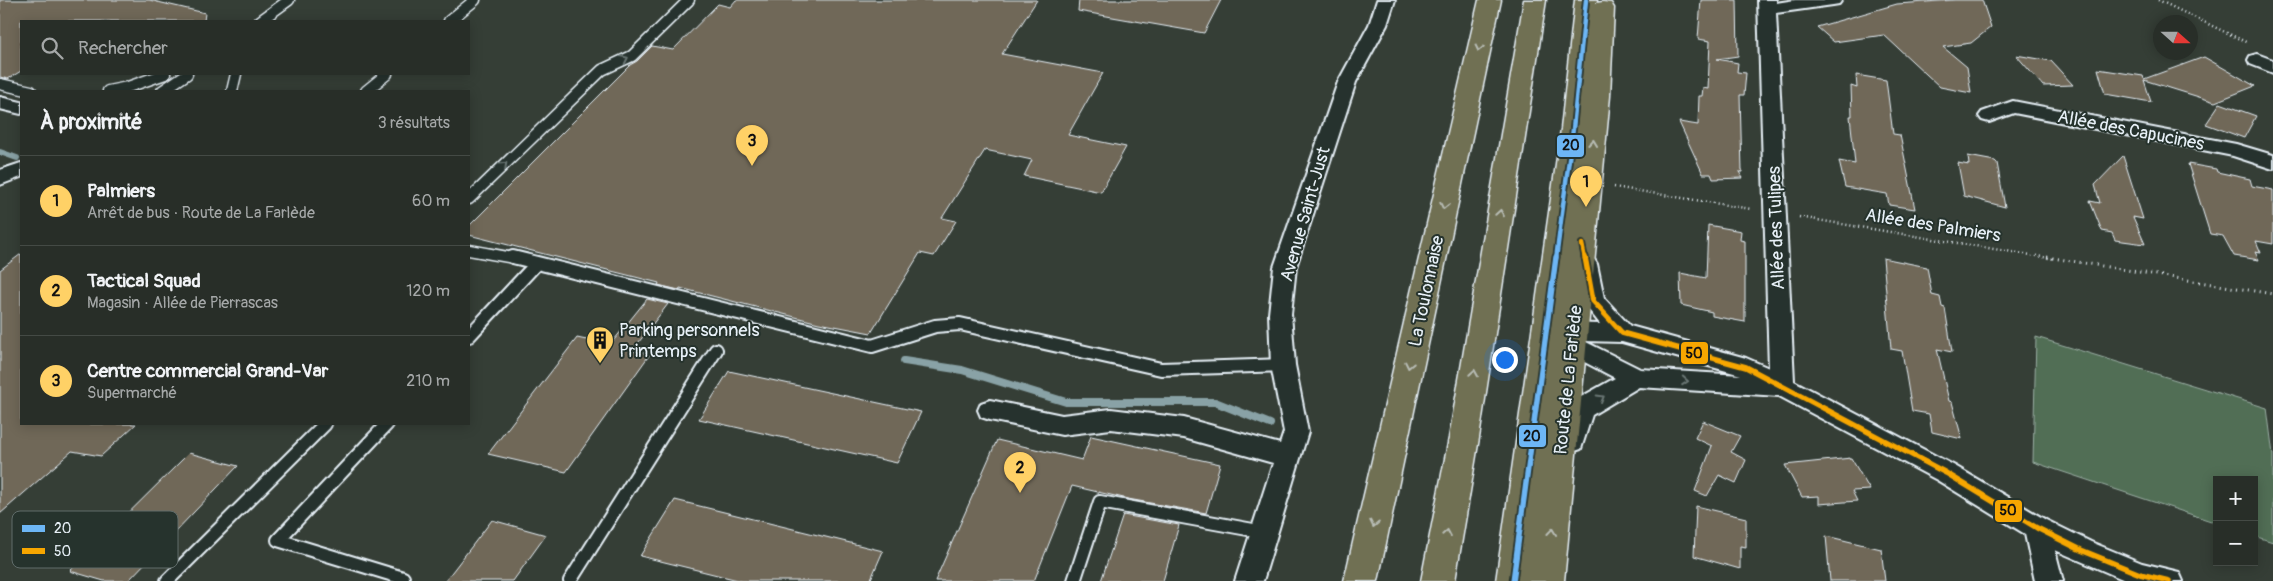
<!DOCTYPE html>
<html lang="fr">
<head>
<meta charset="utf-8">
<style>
  body { margin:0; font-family:Pangolin,sans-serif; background:#343a34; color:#f1f3f6 }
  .controls { position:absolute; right:15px; bottom:15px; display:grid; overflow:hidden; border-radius:0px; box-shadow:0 2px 12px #0003 }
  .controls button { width:45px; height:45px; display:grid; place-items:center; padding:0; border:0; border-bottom:1px solid #444a45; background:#282e28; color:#f1f3f6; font:25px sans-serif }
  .compass { position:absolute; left:2153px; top:15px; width:45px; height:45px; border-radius:50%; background:#282e28; box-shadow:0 2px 12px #0003; rotate:111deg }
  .you { position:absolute; left:1504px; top:359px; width:18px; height:18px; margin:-12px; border:4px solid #fff; border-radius:50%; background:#1a73e8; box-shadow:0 0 0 8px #1a73e833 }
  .badge { display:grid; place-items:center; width:32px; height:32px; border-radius:50%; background:#ffd166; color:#111; font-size:16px; font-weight:700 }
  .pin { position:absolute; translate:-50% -41px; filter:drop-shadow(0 1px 2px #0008) }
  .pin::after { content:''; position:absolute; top:26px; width:18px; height:15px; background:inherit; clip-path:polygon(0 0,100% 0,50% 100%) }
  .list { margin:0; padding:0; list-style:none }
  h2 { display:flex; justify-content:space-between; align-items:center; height:65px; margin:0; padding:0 20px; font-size:21px }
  h2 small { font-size:16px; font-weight:400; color:#a5a8a8 }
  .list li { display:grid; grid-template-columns:32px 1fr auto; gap:15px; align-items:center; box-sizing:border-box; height:90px; padding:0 20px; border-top:1px solid #444a45 }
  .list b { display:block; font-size:19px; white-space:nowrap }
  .list p { margin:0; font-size:16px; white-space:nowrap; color:#a5a8a8 }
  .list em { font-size:16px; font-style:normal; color:#a5a8a8 }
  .icon { flex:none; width:28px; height:28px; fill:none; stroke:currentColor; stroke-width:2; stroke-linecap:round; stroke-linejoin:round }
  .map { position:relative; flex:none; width:2273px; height:581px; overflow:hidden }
  .search { position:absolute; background:#282e28; box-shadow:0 2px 12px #0003; left:20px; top:20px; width:450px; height:55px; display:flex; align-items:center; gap:12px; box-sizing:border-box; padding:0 18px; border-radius:0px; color:#a5a8a8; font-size:19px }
  .panel { position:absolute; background:#282e28; box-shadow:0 2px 12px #0003; left:20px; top:90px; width:450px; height:335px; border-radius:0px }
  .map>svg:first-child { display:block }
</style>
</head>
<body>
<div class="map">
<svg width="2273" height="581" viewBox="0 0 2273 581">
  <rect width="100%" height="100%" fill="#353e36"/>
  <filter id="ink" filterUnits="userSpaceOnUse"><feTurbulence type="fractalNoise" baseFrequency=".02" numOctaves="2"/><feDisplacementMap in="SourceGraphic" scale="10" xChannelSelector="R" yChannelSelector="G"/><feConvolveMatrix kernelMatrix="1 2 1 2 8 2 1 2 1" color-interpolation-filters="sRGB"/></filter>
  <g filter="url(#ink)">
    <path fill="#516e55" stroke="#9cb0a6" d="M2036,337L2267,408L2273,455V542L2254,536V480H2217V523L2033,462Z"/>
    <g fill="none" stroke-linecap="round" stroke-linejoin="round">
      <path stroke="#89a2a6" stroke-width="6" d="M0,152L17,158"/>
      <path stroke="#89a2a6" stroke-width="8" d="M904,361L962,370L1066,402H1215L1270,424"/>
    </g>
    <path fill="#706859" stroke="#e8f1f8" d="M0,0H149L205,13L204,21H21V71L8,79L0,77Z
      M736,0H1037L1002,54L1103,73L1068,135L1126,147L1101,192L1024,176L1032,160L985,150L942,218L956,221L934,256L920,253L871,333L819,323L680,288L679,290L658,285L659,283L469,235V226L630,65L637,61L652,46L673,50L718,4L730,7Z
      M1079,0H1221L1204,33L1078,11Z
      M1701,0H1737L1738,56L1717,59L1738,63L1737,72L1746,73L1744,95H1740L1742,172H1739L1743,178L1713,179L1711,174H1703L1679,122L1698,125L1699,96H1702L1703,88L1708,89L1710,41L1698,39Z
      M1955,0H1982L1991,27L1971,43L1943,47L1967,67L1971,93L1940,87L1884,35L1834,42L1817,27L1897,4Z
      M2016,55L2051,61L2073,85L2043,86Z
      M2204,57L2255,86L2215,102L2144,80L2151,102L2105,94L2098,69L2143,76L2144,79Z
      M1856,75L1886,80L1893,134L1900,135L1915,209L1889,205L1887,194L1845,187L1839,161L1855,164L1850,116H1852L1851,86L1857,88Z
      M2220,103L2256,116L2244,138L2206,124Z
      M1968,156L1995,161L1997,163L2005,207L1964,196L1958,163L1969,165Z
      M2123,156L2143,219L2133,217L2145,244L2115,240L2112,233L2102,231L2090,201L2100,203L2095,185Z
      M2188,164L2216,169L2217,172L2250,179L2252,186L2273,190V244L2256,241L2261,253L2255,252L2259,260L2234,256L2223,236L2210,234Z
      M1708,225L1741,231L1740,240L1745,241V322L1712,316V312L1681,305L1680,273L1706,278Z
      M21,254V424H136L101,456L72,451L0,514V270Z
      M1883,258L1927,267L1932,295L1940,297L1942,307L1945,308L1952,352L1937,349L1949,401L1952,402L1962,439L1932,432L1929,414L1912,411L1902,351L1891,349Z
      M647,299L668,304L632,351L650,354L566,472L488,454L577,338L610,345Z
      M729,371L921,412L897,463L699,419Z
      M1703,421L1740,436L1731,452L1746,460L1736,483L1719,475L1707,496L1695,491L1712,446L1695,438Z
      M1091,436L1220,464L1206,513L1128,499L1072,486L1034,581H935L997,440L1082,460Z
      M189,453L238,466L128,581H104L70,571Z
      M1851,458L1870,490L1852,491L1857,501L1819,504V496L1802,497L1785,465Z
      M675,500L883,551L870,581H742L640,556Z
      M1696,506L1746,518V547L1740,546V569L1694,556Z
      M1123,515L1179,525L1163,581H1101Z
      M492,520L546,535L513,581H445Z
      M1826,536L1881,549L1885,581H1830Z"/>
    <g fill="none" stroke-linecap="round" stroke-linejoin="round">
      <g stroke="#e8f1f8" stroke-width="13">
        <path id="lane-far1" d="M260,21L289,0
          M449,21L475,0
          M0,84L31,91
          M108,91L128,87L165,74
          M162,91L187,74
          M232,91L236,74
          M366,91L387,74
          M469,199L602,70L632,56L689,0
          M469,250L519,259"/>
      </g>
      <g stroke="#e8f1f8" stroke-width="16">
        <path id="lane" d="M513,257L872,346L935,326L960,324L1161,369L1283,365
          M469,336L537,263
          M387,424L278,540L403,578L401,581
          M167,581L325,424
          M570,581L716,350
          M1074,581L1100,502L1264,532"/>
      </g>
      <g stroke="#e8f1f8" stroke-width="4">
        <path id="street" d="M1377,0H1395L1387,25L1356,82L1296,267L1291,314L1295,365L1308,432L1263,581H1235L1273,463L1184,438L1111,429L1062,435L990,420L981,417L978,410L981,403L990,400L1062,415L1111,409L1184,418L1280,444L1284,432L1271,365L1269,314L1274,267L1338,82L1369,25Z
          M1758,0H1776V3L1795,0H1842L1839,4L1833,5L1776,13L1794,381L1955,466L2046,520L2091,542L2142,563L2179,572L2183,581H2127L2055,550L2063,581H2035L2025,534L1937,480L1779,396L1639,387L1592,415L1581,449L1572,452L1563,449L1559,442L1572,402L1615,378L1552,345L1546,332L1550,326L1558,323L1600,324L1582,301L1575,264L1578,259L1586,256L1594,259L1597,264L1604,298L1630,326L1746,358L1769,368ZM1584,341L1622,342L1741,375L1640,369Z
          M2257,54L2273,60V73L2250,64L2248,60L2250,56Z
          M0,97L21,102V114L0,109Z
          M2013,101L2236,144L2273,155V169L2233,156L2014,113L1989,122L1982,120L1979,116L1982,112Z
          M21,163V177L0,185V170Z"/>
      </g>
      <g stroke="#e8f1f8" stroke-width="3">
        <path id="primary" d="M1575,0H1597L1596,3L1603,2L1611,3L1614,8L1610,96L1564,581H1530L1538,518L1530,581H1496L1561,129Z"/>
      </g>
      <g stroke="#e8f1f8" stroke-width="3">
        <path id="highway" d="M1479,0H1501L1378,581H1344Z
          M1524,0H1546L1479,438L1455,581H1421L1449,438Z"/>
      </g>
      <path stroke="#e8f1f8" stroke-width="2.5" stroke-dasharray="1 3" stroke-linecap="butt" d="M2158,0L2248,43
        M1614,187L1751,209
        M1799,217L2055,259"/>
      <path stroke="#e8f1f8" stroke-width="3" stroke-dasharray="1 4.5" stroke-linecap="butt" d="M2047,257L2273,294"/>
      <use href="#lane-far1" stroke="#26332d" stroke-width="10"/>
      <use href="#lane" stroke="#26332d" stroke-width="12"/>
      <use href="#street" fill="#26332d" fill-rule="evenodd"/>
      <use href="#primary" fill="#706f52" fill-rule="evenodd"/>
      <use href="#highway" fill="#706f52" fill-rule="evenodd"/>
      <g stroke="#26332d" stroke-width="8">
        <path id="bus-1-far1" d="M1556,259L1573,129L1586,0"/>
      </g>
      <g stroke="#26332d" stroke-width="9">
        <path id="bus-1" d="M1513,581L1556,257"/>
      </g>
      <g stroke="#26332d" stroke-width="8">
        <path id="bus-2-far1" d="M1582,244L1585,259"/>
      </g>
      <g stroke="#26332d" stroke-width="9">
        <path id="bus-2" d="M1585,257L1593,301L1622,333L1746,367L1946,473L2037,528L2081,550L2140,574L2169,581"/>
      </g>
      <use href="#bus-1-far1" stroke="#6db6f5" stroke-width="4.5"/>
      <use href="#bus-1" stroke="#6db6f5" stroke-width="5.5"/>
      <use href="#bus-2-far1" stroke="#f7a600" stroke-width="4.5"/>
      <use href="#bus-2" stroke="#f7a600" stroke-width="5.5"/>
    </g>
    <defs><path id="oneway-chevron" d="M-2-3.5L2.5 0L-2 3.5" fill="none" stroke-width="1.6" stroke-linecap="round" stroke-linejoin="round" transform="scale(1.25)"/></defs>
    <g stroke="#b8bdb6">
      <use href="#oneway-chevron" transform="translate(1479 48) rotate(102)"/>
      <use href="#oneway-chevron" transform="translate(1593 143) rotate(-84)"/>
      <use href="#oneway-chevron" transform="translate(1444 206) rotate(102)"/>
      <use href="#oneway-chevron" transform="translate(1500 213) rotate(-81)"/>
      <use href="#oneway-chevron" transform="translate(1409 365) rotate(102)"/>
      <use href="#oneway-chevron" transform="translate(1474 373) rotate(-81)"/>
      <use href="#oneway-chevron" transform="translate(1374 524) rotate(102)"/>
      <use href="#oneway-chevron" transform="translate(1552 532) rotate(-84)"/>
      <use href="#oneway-chevron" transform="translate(1447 533) rotate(-80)"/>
    </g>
    <g stroke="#6a7674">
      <use href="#oneway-chevron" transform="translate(625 59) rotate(-26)"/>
      <use href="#oneway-chevron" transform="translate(504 165) rotate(-43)"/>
      <use href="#oneway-chevron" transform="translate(1685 381) rotate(4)"/>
      <use href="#oneway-chevron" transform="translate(1601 398) rotate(-30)"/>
    </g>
  </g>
  <defs>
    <g id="building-pin" transform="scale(1.4375)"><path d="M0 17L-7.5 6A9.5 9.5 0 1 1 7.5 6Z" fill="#ffd166" stroke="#26332d"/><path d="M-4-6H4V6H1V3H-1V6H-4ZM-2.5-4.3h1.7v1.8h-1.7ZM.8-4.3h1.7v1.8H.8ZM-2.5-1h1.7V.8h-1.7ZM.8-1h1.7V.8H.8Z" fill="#111"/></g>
  </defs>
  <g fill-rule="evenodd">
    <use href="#building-pin" x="600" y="340"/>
  </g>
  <g text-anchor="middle" stroke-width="4" stroke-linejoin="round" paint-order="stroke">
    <g font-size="18" fill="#e8f1f8" stroke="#26332d">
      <text transform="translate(2131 130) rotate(11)" y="6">Allée des Capucines</text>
      <text transform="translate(1305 214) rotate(-74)" y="6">Avenue Saint-Just</text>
      <text transform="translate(1933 225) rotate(9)" y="6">Allée des Palmiers</text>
      <text transform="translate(1776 228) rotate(-92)" y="6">Allée des Tulipes</text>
      <text transform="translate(1426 291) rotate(-78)" y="6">La Toulonnaise</text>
      <text transform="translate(1568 380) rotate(-84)" y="6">Route de La Farlède</text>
    </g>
    <g font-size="18" fill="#e8f1f8" stroke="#26332d" text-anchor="start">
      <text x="619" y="336">Parking personnels<tspan x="619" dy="21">Printemps</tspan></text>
    </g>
  </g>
  <rect x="12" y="511" width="166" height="57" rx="8" fill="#26332d" stroke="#606c6a" stroke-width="1"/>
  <rect x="22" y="525" width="23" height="7" fill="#6db6f5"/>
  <rect x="22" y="548" width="23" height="6" fill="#f7a600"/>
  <g font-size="14" fill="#e8f1f8">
    <text x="54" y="533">20</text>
    <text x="54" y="556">50</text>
  </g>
  <g stroke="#26332d" stroke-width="2">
    <rect x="1556" y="134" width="29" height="24" rx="5" fill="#6db6f5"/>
    <rect x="1680" y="341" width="29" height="24" rx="5" fill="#f7a600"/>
    <rect x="1518" y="424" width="29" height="24" rx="5" fill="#6db6f5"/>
    <rect x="1994" y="499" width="29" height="24" rx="5" fill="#f7a600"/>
  </g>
  <g font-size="14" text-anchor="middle" font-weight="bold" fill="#111">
    <text x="1571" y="150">20</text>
    <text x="1694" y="358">50</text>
    <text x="1532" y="441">20</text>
    <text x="2008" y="515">50</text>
  </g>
</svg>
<div class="controls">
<button>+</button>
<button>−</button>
</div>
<svg class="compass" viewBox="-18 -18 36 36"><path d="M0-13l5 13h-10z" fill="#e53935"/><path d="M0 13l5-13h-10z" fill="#a5a8a8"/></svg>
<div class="you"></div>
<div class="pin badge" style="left:1586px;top:207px">1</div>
<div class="pin badge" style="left:1020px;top:493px">2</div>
<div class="pin badge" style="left:752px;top:166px">3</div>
<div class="search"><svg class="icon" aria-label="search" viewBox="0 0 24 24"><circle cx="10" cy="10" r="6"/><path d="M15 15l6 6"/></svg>Rechercher</div>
<section class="panel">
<h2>À proximité<small>3 résultats</small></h2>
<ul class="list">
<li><span class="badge">1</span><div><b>Palmiers</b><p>Arrêt de bus · Route de La Farlède</p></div><em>60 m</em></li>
<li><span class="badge">2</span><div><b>Tactical Squad</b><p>Magasin · Allée de Pierrascas</p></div><em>120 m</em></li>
<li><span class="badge">3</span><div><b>Centre commercial Grand-Var</b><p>Supermarché</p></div><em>210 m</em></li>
</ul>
</section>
</div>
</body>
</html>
